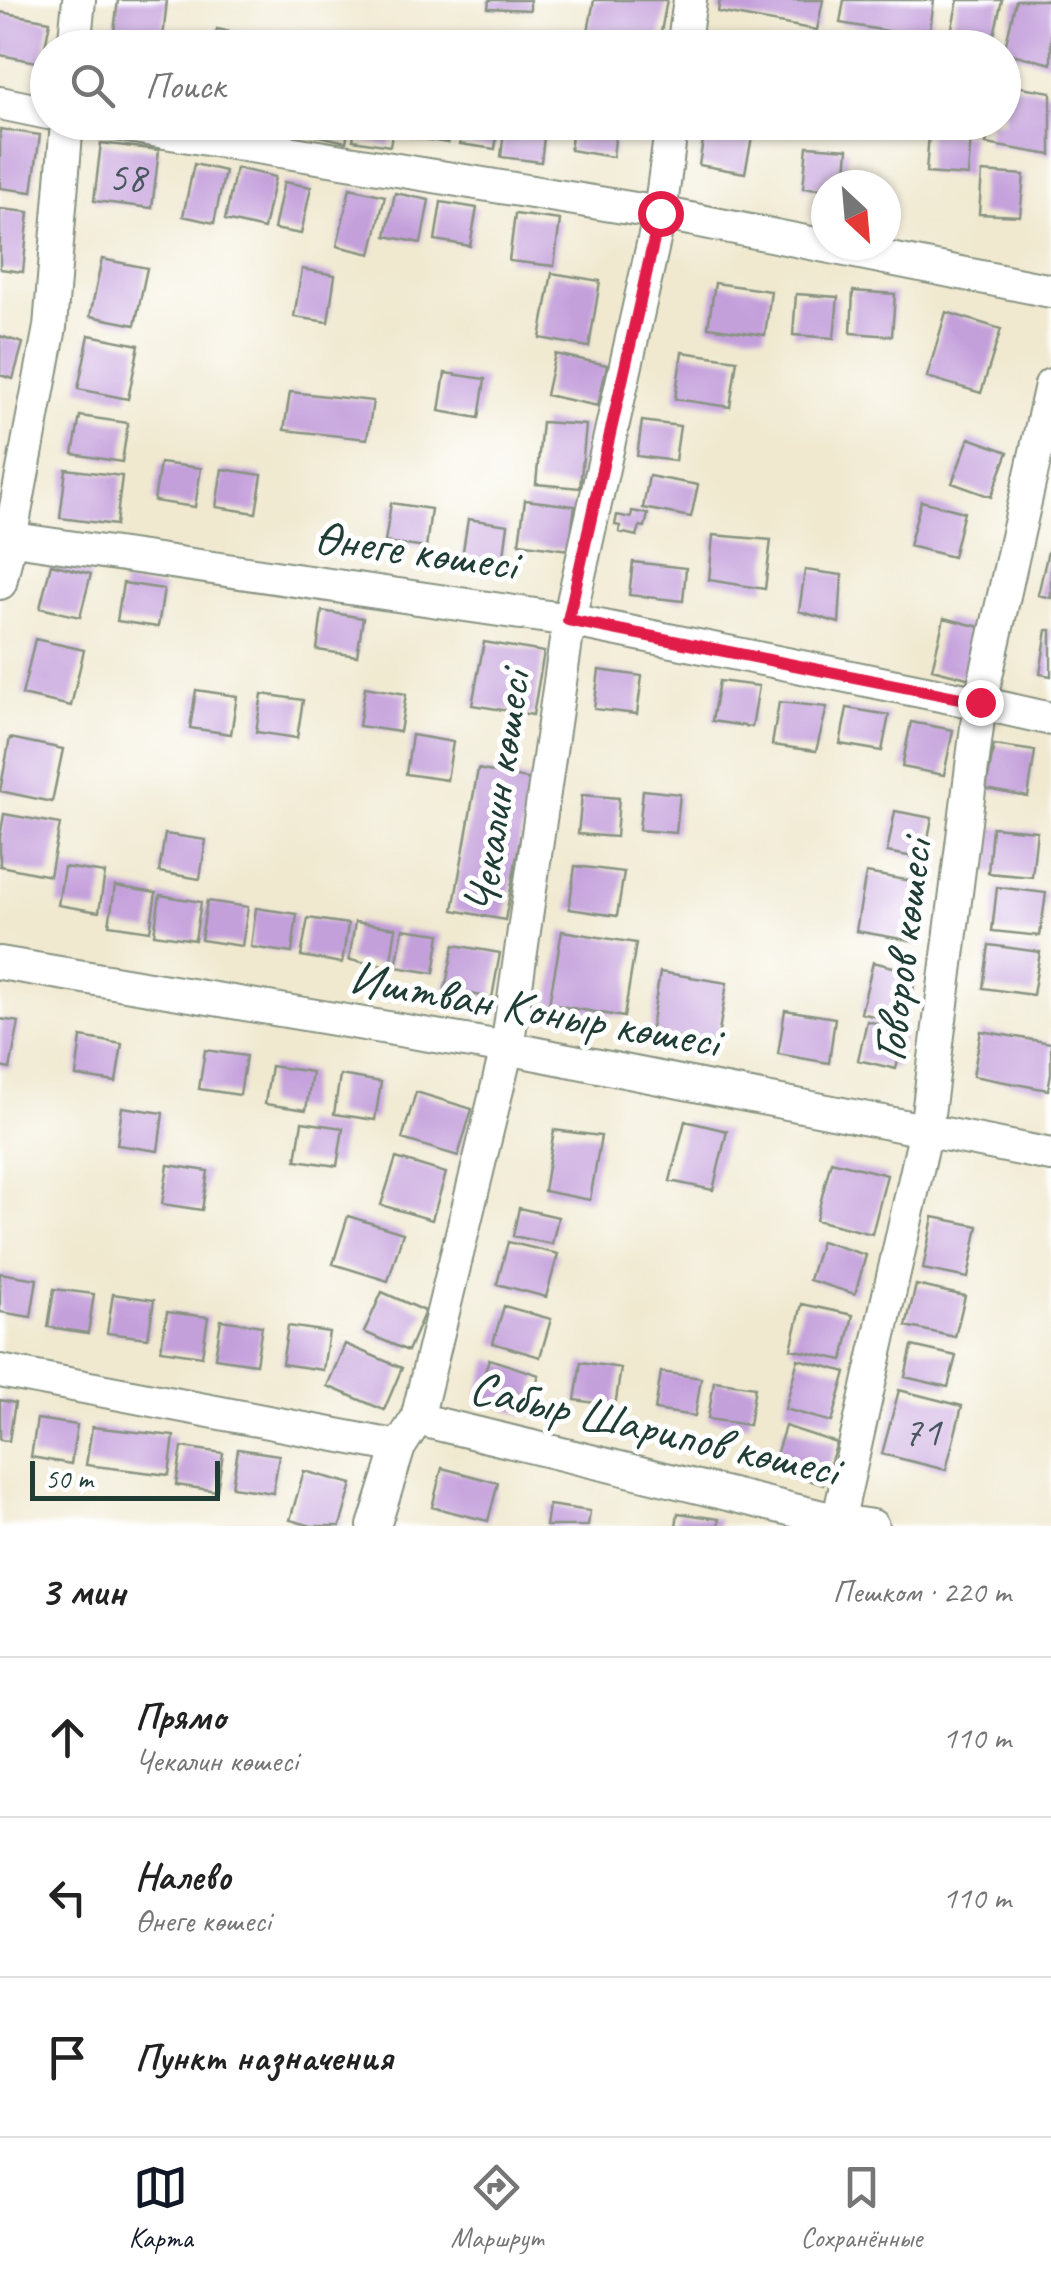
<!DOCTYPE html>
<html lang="ru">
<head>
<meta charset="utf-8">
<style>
  body { margin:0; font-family:Caveat,sans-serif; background:#f2f2f2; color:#222 }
  .compass { position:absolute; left:811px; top:170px; width:90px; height:90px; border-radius:50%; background:#fff; box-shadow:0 2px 8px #0004; rotate:154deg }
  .scale { position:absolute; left:30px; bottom:25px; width:190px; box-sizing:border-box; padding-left:10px; border:5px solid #1f3d34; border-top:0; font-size:28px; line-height:35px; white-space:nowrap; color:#1f3d34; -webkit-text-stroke:8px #fff; paint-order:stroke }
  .stop { position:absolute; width:30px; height:30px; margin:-22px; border:8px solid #e11d48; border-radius:50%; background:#fff }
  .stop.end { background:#e11d48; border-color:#fff; box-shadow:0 2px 10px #0008 }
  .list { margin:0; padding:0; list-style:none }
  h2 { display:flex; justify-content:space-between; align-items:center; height:130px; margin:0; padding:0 40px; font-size:42px }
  h2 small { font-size:32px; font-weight:400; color:#767676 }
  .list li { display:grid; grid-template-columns:65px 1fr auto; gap:30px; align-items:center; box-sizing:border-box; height:160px; padding:0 40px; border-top:2px solid #e0e0e0 }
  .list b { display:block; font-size:38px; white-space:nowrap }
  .list p { margin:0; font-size:32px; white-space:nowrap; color:#767676 }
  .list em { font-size:32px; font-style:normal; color:#767676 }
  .icon { flex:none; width:55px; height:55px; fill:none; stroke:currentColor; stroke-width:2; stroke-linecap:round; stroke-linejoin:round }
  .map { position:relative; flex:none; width:1051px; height:1526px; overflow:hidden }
  .search { position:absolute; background:#fff; box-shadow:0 2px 8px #0004; left:30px; right:30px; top:30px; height:110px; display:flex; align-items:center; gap:25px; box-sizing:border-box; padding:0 35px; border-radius:55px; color:#767676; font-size:38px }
  .sheet { height:610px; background:#fff }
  nav { display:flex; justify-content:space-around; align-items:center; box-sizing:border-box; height:140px; border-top:2px solid #e0e0e0; background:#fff; font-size:28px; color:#767676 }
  nav a { display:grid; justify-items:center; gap:5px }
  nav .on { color:#111827 }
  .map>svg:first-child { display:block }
</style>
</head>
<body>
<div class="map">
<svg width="1051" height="1526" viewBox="0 0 1051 1526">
  <rect width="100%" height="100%" fill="#fff"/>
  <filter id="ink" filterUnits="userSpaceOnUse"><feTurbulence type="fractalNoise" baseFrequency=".01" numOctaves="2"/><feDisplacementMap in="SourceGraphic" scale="20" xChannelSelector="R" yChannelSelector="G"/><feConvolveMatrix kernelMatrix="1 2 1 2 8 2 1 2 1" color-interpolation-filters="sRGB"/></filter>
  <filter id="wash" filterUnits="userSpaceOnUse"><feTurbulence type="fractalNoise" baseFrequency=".0048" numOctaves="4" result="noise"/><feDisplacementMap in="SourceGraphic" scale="40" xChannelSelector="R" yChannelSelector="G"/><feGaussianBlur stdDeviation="2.25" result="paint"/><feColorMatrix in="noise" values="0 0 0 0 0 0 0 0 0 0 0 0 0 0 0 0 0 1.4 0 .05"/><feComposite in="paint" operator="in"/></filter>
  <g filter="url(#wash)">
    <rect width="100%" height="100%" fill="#f0e9d0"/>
    <g id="blocks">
      <path fill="#c4a0db" d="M118,0H167L162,48H112Z
        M489,0H530V10L488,8Z
        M594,0H667L658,48H642L587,37Z
        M720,0H823L817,30L718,12Z
        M844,0H934L929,38L840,23Z
        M958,0H1002L991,48H980L949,41Z
        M1016,0H1051V64L1004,52Z
        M0,12L50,21L42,63L0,55Z
        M217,29L250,36L247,48H212Z
        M258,37L292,43L291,48H256Z
        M1004,84L1051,92V155L986,144L990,122H1004Z
        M308,122H350L346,142L306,133Z
        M356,122H394L390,146L353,140Z
        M411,122H451L448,143L409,137Z
        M463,122H499L495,149L460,144Z
        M505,122H546L541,162L501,157Z
        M574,122H617L613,157L570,150Z
        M706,122H755L745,173L699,165Z
        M0,129L40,135L32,192L0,188Z
        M929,132L971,135L968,176L926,173Z
        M101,143L159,150L152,208L94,201Z
        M807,146L848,149L845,185H826V189L803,188Z
        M194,164L225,171L214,223L183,216Z
        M236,168L275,177L264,229L225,220Z
        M982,172L1024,175L1020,216L979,214Z
        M284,182L311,187L301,234L274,229Z
        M350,188L385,196L371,254L337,246Z
        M395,193L429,200L421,243L386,236Z
        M441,202L477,208L470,246L435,240Z
        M0,209L29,212L23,272L0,269Z
        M515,214L560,220L554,266L509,261Z
        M102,259L147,268L135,325L90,316Z
        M302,269L335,275L328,322L294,317Z
        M552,273L600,281L589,347L540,338Z
        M715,283L771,291L765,335L708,327Z
        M853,291L895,294L892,336L851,333Z
        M796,294L838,297L834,338L793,335Z
        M946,312L1001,329L981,393L927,377Z
        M89,335L139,345L128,399L78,389Z
        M0,336L23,343L13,379L0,375Z
        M682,352L737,360L730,407L675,399Z
        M555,354L607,365L598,406L546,395Z
        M445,373L485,379L479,418L439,411Z
        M290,392L373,401L367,439L284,430Z
        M80,416L128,423L122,462L73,454Z
        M642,421L680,426L675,461L637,456Z
        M542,422L586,425L580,488L536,484Z
        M969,438L1008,452L991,497L952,483Z
        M160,463L201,468L195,507L154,501Z
        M66,469L122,476L116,525L60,518Z
        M222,469L262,475L256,513L216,507Z
        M649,476L698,485L691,517L643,508Z
        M525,500L575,506L569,550L519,543Z
        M921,501L964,512L953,557L909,546Z
        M391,503L431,509L426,548L385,542Z
        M632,511L648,514L645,527L640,526L637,536L619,532L620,526L615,525L617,515L631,518Z
        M468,519L508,525L503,563L462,557Z
        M713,535L771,540L765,589L709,580Z
        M1048,551L1051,552V598L1038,595Z
        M633,562L686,568L683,601L629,595Z
        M51,564L91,574L80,617L40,608Z
        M805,570L842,575L839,623L799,611Z
        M123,583L164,589L158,627L117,621Z
        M322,611L363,618L357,656L317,650Z
        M944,618L988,629L975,680L932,669Z
        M1047,630H1051V676L1040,674Z
        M35,639L84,650L71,706L22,695Z
        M484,642L544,652L533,715L472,705Z
        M599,670L642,676L637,714L594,709Z
        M719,681L759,686L752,727L712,721Z
        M365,687L406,694L400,732L359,726Z
        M196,690L237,696L231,734L190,728Z
        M262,694L303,700L297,738L256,732Z
        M779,702L827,707L816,751L772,745Z
        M847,708L889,715L882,751L840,744Z
        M911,722L953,730L944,775L902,767Z
        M412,735L453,742L447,780L406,774Z
        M10,738L63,749L52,802L0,791Z
        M994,745L1035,751L1028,797L986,789Z
        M478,769L531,780L505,920L453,910Z
        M643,790L680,794L676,833L639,830Z
        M582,795L619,798L616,837L578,834Z
        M895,811L932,818L924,859L887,852Z
        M4,814L60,824L50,876L0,866V837Z
        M992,827L1037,831L1032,877L988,873Z
        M165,834L206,840L200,879L159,872Z
        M575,866L624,872L617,916L569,909Z
        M64,867L105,873L99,912L58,905Z
        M866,873L923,883L913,941L856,931Z
        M115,886L156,893L150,931L109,925Z
        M997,887L1046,893L1040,936L992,931Z
        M160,895L201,902L195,940L154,934Z
        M207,901L248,907L242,946L201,940Z
        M256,908L297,914L292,953L251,947Z
        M308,918L348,924L342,963L301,956Z
        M355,922L396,928L390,966L349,960Z
        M403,929L440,934L434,973L396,967Z
        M562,931L636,943L624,1017L549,1004Z
        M454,945L500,953L492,998L445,989Z
        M989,945L1040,952L1033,995L983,988Z
        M873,962L917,973L905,1024L861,1013Z
        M660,972L727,983L717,1044L650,1034Z
        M785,1010L835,1018L829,1063L778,1054Z
        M0,1019L19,1022L10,1069L0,1067Z
        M867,1021L905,1030L896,1069L858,1060Z
        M981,1031L1051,1043V1073L1048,1090L973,1076Z
        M81,1037L122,1044L116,1082L76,1076Z
        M205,1050L246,1056L240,1095L199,1089Z
        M271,1066L312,1072L306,1110L265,1104Z
        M340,1075L381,1082L375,1120L334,1114Z
        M416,1092L472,1109L458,1156L402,1139Z
        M122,1107L163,1113L158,1151L117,1145Z
        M685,1121L727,1131L713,1190L670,1181Z
        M302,1122L343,1128L337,1166L296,1160Z
        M554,1130L601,1136L590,1200L544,1191Z
        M396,1158L446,1173L432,1220L381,1205Z
        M831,1161L887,1175L872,1234L816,1220Z
        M168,1165L208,1171L202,1210L162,1204Z
        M519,1208L558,1217L552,1244L513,1236Z
        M348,1216L403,1233L388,1281L333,1264Z
        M933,1217L978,1226L968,1278L923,1269Z
        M821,1241L866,1255L855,1294L809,1280Z
        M508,1242L558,1254L546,1297L497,1284Z
        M0,1273L37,1279L31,1317L0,1312Z
        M916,1285L965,1296L955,1337L906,1326Z
        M54,1289L94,1294L88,1333L48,1327Z
        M382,1292L425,1311L408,1351L364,1332Z
        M113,1294L154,1300L148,1338L107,1333Z
        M802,1304L853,1315L843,1360L791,1349Z
        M504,1306L551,1319L540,1357L493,1343Z
        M167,1312L208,1317L202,1356L161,1350Z
        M221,1320L262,1326L256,1364L215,1358Z
        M288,1326L329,1332L323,1370L282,1364Z
        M345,1344L402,1368L384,1410L327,1386Z
        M912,1346L956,1356L948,1387L905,1377Z
        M489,1359L539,1375L526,1415L476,1399Z
        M798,1359L846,1372L832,1422L785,1409Z
        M581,1362L621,1368L615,1406L575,1400Z
        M661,1372L701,1378L695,1416L655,1410Z
        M714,1381L755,1387L749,1425L708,1419Z
        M899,1390L962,1406L946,1470L882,1454Z
        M0,1400L15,1403L9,1441L0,1440Z
        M37,1419L77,1425L71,1464L31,1457Z
        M785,1426L837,1443L823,1485L772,1468Z
        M92,1427L174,1436L169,1475L86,1465Z
        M182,1447L223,1453L217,1491L176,1485Z
        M238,1449L279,1455L273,1493L232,1487Z
        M442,1468L498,1483L488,1521L432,1507Z
        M304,1471L352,1484L340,1526H312L290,1520Z
        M549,1505L590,1511L588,1526H546Z
        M678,1513L719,1519L718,1526H676Z"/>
    </g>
  </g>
  <g filter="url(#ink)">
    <use href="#blocks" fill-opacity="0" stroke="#889382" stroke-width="2.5"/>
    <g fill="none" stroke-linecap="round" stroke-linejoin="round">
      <g stroke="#889382" stroke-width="36">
        <path id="minor" d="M74,48L79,0
          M683,48L690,0
          M0,103L48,113
          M104,122L660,213L1051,291
          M0,537L569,620L980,703L1051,719
          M0,583L10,539L50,327L67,122
          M0,963L507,1048L1051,1155
          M0,1371L399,1447
          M417,1419L839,1521L872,1526
          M374,1526L399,1447L417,1419L507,1048L569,620L660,213L672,122
          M837,1526L926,1130L980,703L1051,385"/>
      </g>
      <use href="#minor" stroke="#fff" stroke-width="32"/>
    </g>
  </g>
  <g fill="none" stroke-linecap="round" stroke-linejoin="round" filter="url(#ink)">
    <path stroke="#e11d48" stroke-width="12" d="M660,213L568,620L980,702"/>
  </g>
  <g text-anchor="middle" stroke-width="10" stroke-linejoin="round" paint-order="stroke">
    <g font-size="42" fill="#48565e">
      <text x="127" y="191">58</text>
      <text x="922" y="1445">71</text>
    </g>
    <g font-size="48" fill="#1f3d34" stroke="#fff">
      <text transform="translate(416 549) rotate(8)" y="17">Өнеге көшесі</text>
      <text transform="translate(496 792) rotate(-82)" y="17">Чекалин көшесі</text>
      <text transform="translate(901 950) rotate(-83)" y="17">Говоров көшесі</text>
      <text transform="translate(535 1008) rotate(10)" y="17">Иштван Коныр көшесі</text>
      <text transform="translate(655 1427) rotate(13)" y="17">Сабыр Шарипов көшесі</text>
    </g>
  </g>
</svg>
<svg class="compass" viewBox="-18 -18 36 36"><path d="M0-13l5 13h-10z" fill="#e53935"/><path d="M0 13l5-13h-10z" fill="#767676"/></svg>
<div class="scale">50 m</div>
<div class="stop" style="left:660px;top:213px"></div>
<div class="stop end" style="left:980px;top:702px"></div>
<div class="search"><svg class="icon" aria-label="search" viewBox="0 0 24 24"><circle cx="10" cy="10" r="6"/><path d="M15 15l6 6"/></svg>Поиск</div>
</div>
<section class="sheet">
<h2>3 мин<small>Пешком · 220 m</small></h2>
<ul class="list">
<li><svg class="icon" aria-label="ahead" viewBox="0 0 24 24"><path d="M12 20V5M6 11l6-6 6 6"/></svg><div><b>Прямо</b><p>Чекалин көшесі</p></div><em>110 m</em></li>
<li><svg class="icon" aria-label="left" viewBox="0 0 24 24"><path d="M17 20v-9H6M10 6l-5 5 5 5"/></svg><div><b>Налево</b><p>Өнеге көшесі</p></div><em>110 m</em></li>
<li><svg class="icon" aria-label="arrive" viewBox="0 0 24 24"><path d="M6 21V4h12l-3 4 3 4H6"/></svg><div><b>Пункт назначения</b></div></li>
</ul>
</section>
<nav>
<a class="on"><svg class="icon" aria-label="map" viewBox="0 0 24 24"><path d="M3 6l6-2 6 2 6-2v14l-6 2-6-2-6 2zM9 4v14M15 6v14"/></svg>Карта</a>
<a><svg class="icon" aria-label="directions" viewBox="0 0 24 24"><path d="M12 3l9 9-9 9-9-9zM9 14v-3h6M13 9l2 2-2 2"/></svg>Маршрут</a>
<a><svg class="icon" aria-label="saved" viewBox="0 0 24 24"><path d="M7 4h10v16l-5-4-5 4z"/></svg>Сохранённые</a>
</nav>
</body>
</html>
